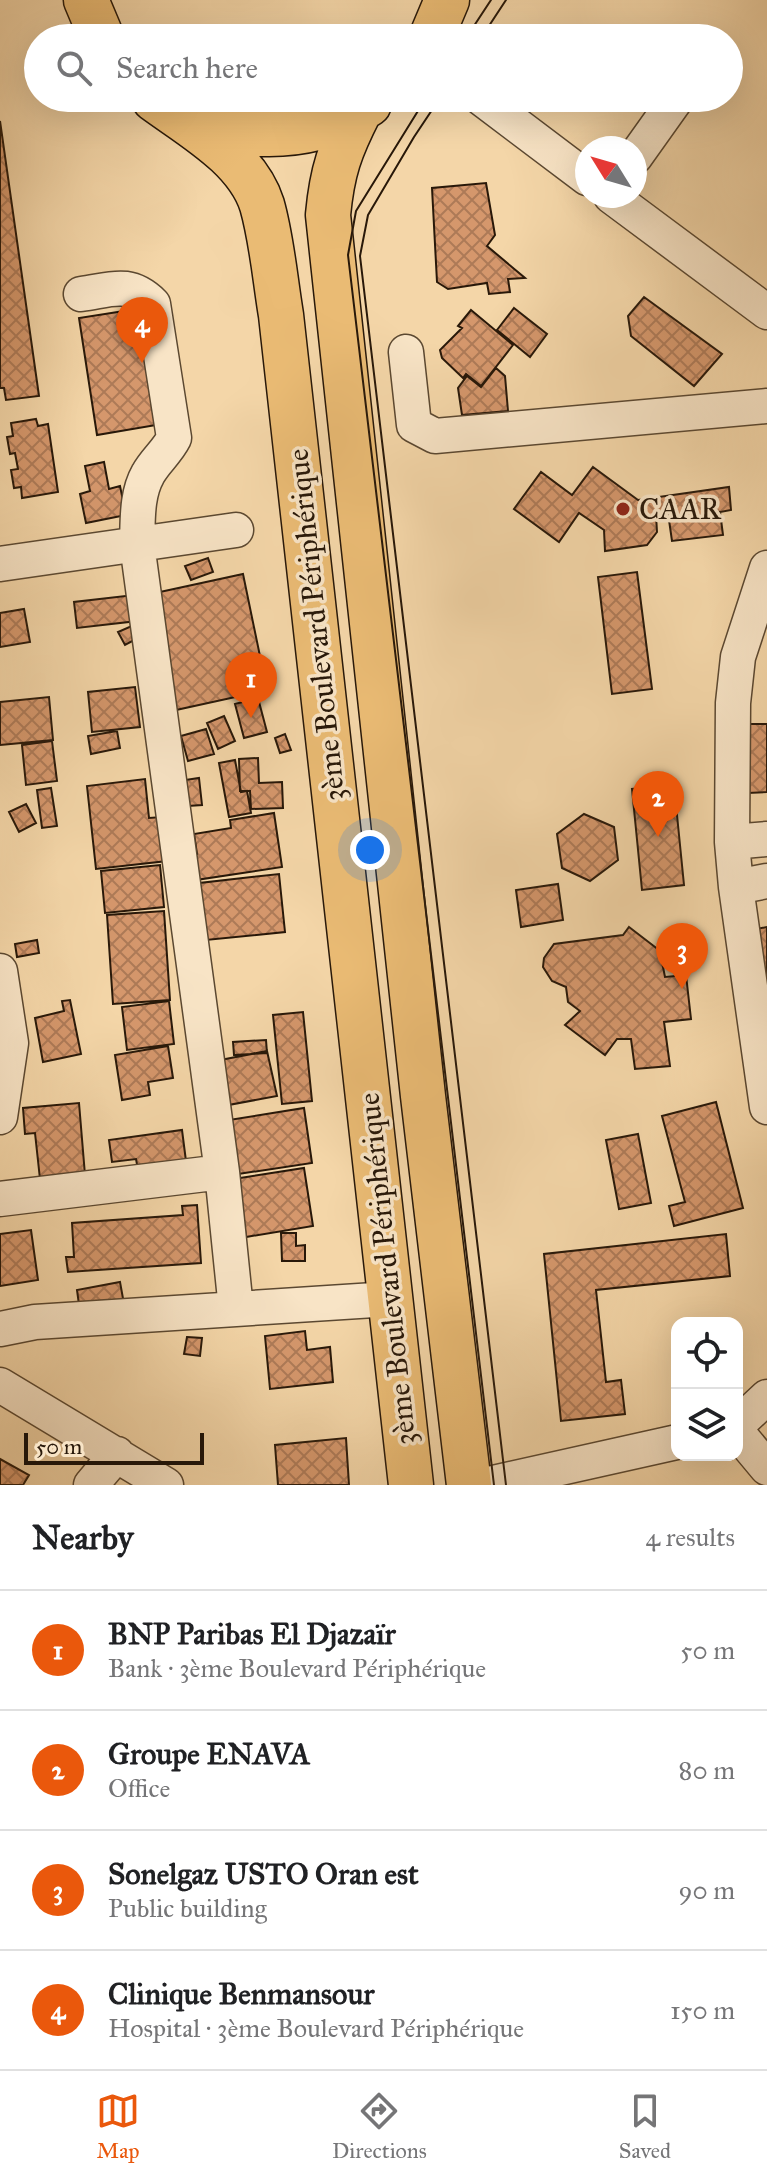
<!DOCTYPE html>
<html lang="en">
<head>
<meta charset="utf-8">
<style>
  body { margin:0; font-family:"IM FELL Great Primer",serif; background:#f6f6f6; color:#202124 }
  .controls { position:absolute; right:24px; bottom:24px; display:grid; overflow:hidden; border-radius:16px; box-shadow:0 8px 32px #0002 }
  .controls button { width:72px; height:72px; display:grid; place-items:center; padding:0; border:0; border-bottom:2px solid #e0e0e0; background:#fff; color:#202124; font:40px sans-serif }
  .compass { position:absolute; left:575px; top:136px; width:72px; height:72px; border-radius:50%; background:#fff; box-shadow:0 8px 32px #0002; rotate:307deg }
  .scale { position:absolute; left:24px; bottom:20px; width:180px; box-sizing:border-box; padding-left:8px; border:4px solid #281809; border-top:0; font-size:22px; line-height:28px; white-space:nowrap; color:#281809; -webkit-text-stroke:6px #f8e4c6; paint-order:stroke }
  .you { position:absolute; left:370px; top:850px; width:28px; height:28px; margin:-20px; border:6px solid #fff; border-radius:50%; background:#1a73e8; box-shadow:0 0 0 12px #1a73e833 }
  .badge { display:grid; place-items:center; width:52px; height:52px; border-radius:50%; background:#ea580c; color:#fff; font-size:26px; font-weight:700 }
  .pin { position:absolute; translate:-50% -66px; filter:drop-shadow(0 2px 4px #0008) }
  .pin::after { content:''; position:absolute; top:42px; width:28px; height:24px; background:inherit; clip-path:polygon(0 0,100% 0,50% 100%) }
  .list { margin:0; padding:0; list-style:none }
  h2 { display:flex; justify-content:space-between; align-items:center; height:104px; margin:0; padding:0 32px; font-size:34px }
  h2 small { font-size:26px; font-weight:400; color:#757577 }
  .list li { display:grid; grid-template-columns:52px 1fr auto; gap:24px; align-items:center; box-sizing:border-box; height:120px; padding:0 32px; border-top:2px solid #e0e0e0 }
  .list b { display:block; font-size:30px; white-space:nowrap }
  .list p { margin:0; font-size:26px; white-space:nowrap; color:#757577 }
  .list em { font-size:26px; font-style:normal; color:#757577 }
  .icon { flex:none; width:44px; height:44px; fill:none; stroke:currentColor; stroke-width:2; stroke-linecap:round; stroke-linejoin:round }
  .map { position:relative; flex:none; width:767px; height:1485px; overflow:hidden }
  .search { position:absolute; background:#fff; box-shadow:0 8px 32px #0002; left:24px; right:24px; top:24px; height:88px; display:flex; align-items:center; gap:20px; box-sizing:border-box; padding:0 28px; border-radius:44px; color:#757577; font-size:30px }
  .sheet { height:584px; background:#fff }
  nav { display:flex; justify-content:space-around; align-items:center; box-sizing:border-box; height:112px; border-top:2px solid #e0e0e0; background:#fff; font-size:22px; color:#757577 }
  nav a { display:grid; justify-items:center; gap:4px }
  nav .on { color:#ea580c }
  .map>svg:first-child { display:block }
</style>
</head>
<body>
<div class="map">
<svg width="767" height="1485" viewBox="0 0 767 1485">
  <defs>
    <pattern id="building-cross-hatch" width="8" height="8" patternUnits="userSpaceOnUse" patternTransform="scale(2)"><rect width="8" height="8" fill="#d5976c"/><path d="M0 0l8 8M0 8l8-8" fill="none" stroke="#ad7a57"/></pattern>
  </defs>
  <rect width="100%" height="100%" fill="#f4d6a8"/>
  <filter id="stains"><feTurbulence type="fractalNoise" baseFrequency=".0025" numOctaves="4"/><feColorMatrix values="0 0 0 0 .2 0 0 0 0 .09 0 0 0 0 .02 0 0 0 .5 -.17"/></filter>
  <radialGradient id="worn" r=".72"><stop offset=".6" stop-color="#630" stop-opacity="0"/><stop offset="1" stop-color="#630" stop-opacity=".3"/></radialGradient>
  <path fill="url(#building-cross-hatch)" stroke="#281809" stroke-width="2" d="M0,121L39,396L6,400L4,388H0Z
    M486,183L495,235L487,246L525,278L508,279L510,292L489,294L487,283L448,289L437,282L432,188Z
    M644,297L722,354L694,386L631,336L628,316Z
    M150,307L168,423L97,435L79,318Z
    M514,308L547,334L530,357L497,330Z
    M471,310L513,345L481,386L466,374L463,378L442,358L440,350L462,328L458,326Z
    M496,368L505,376L508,411L462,415L458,388L467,376L481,387Z
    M36,419L38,426L48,424L58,492L22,498L21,487L14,488L11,470L18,469L15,453L10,454L7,437L13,436L11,423Z
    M104,462L109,489L120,486L126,515L86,523L80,494L90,491L85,466Z
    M593,467L638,500L729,487L731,510L720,512L723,535L672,541L668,513L656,515L657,532L647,545L605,551L604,530L579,513L559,542L514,509L541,472L572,495Z
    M208,558L213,572L191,580L185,566Z
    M637,572L652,689L612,694L598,577Z
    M243,574L267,690L176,710L146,595Z
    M134,595L137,621L77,628L74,602Z
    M24,609L30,642L0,647V613Z
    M134,625L140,637L125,645L118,632Z
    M135,687L140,727L92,732L88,692Z
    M49,697L53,740L0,745V702Z
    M258,698L267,732L244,738L235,704Z
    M224,716L235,741L218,749L207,723Z
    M747,724H767V792L748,793Z
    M206,729L214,754L188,761L181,736Z
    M117,731L120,748L91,754L88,736Z
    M285,734L291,750L280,753L275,738Z
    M52,741L57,781L26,785L22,745Z
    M258,758L259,783L282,782L283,808L251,809L250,791H240L239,759Z
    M235,760L241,792L247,791L251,813L229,817L219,763Z
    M199,778L202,805L188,806L185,780Z
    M145,779L149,818L162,817L167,861L96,869L87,786Z
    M674,785L684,885L642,890L632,789Z
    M51,788L57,826L42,828L37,790Z
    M26,804L36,823L19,832L9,812Z
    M274,813L282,867L189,881L185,856L197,854L194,834L231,828L230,820Z
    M584,814L614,827L618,860L590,881L562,868L557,834Z
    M160,865L164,907L105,913L101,871Z
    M279,874L285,932L196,941L191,884Z
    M558,884L563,920L521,927L516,890Z
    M164,911L170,1000L113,1004L107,915Z
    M629,927L668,957L662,962L665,977L686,975L691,1019L664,1022L670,1066L635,1069L631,1039H617L605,1055L565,1025L580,1011L568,1002L566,987L552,981L543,967L544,958L554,944L623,935Z
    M767,927V995L746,931Z
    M37,940L39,953L17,957L15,944Z
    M70,1000L81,1054L43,1062L35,1018L64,1011L62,1001Z
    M169,1001L174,1044L127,1050L122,1007Z
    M303,1012L312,1101L282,1104L273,1015Z
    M266,1040L267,1053L234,1055L233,1042Z
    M168,1046L173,1078L148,1082L150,1095L122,1100L115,1055Z
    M267,1051L277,1096L223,1106L215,1061Z
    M716,1102L743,1208L674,1226L669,1206L685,1202L662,1116Z
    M79,1103L85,1175L40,1179L35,1133L25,1134L23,1108Z
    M304,1108L312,1163L218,1177L210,1123Z
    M182,1130L187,1169L139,1175L136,1159L112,1162L109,1140Z
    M638,1134L651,1203L619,1209L606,1140Z
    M304,1168L313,1226L246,1237L244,1222L221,1181Z
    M197,1205L201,1263L68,1272L66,1257H74L72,1223L183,1215L182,1206Z
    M31,1230L38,1280L0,1286V1234Z
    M281,1233H296V1246L305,1245V1261H282Z
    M726,1234L730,1276L596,1290L606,1382L621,1380L625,1414L561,1421L544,1254Z
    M120,1282L124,1304L80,1312L77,1290Z
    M305,1331L307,1350L330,1347L333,1382L270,1389L265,1336Z
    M187,1337L202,1338L200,1356L184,1354Z
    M346,1438L349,1485H278L275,1445Z
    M0,1459L29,1475L23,1485H0Z"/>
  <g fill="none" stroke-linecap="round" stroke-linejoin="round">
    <g stroke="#5b4831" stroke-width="37">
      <path id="minor" d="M481,98L587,178
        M635,157L677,98
        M611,196L767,312
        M81,294C111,290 129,280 153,304L174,438C167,452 155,461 148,474C136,495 138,522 137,544L222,1172L236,1309
        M406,352L414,425L435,436L767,406
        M0,564L236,530
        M767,568L738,657L733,703L732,842L736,887L767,1107
        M732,842L767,839
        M736,887L767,881
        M0,971L11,1043L0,1117
        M0,1199L222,1172
        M0,1329L35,1322L390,1299
        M0,1385L166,1485
        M737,1425L767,1397
        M737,1432L767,1468
        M91,1485L117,1454
        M484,1485L677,1442"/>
    </g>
    <g stroke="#281809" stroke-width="47">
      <path id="highway" d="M86,0L102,38
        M431,38L447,0
        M154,99C192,127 247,157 262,205C272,240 275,279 281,315L411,1485
        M360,110C340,149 332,171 328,215L423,1096L469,1485
        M190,119C249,141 316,141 369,104"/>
    </g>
    <use href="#minor" stroke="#f8e4c6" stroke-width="34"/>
    <use href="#highway" stroke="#eabb74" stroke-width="44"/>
    <path stroke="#281809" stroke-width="2" d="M466,38L491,0
      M481,38L506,0
      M426,98L356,211L348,255L494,1485
      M440,98L414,137L368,215L360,256L506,1485"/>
  </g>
  <circle fill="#8f2418" stroke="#f8e4c6" stroke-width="3" cx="623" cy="509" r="8"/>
  <g text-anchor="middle" stroke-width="7" stroke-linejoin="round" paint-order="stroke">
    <g font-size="30" fill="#281809" stroke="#f8e4c6" text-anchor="start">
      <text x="639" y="519">CAAR</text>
    </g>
    <g font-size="30" fill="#281809" stroke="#f8e4c6">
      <text transform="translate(316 625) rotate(-96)" y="10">3ème Boulevard Périphérique</text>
      <text transform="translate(387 1269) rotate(-96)" y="10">3ème Boulevard Périphérique</text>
    </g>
  </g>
  <rect width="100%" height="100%" filter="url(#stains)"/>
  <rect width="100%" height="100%" fill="url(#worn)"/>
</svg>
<div class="controls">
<button><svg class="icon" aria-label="locate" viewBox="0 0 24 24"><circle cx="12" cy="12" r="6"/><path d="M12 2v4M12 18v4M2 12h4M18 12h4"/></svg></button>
<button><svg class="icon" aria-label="layers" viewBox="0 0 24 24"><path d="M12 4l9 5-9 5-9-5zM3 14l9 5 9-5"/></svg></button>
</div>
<svg class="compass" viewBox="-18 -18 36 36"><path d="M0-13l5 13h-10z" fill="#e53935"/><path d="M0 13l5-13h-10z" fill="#757577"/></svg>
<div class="scale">50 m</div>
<div class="you"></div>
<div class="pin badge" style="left:251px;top:718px">1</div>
<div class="pin badge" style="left:658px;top:837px">2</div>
<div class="pin badge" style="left:682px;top:989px">3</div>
<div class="pin badge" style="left:142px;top:363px">4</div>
<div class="search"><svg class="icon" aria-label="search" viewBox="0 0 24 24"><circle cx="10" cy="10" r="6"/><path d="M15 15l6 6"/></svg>Search here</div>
</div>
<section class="sheet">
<h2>Nearby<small>4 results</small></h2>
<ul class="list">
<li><span class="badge">1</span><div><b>BNP Paribas El Djazaïr</b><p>Bank · 3ème Boulevard Périphérique</p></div><em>50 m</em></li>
<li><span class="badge">2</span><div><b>Groupe ENAVA</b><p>Office</p></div><em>80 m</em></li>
<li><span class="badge">3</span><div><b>Sonelgaz USTO Oran est</b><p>Public building</p></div><em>90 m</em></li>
<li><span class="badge">4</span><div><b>Clinique Benmansour</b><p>Hospital · 3ème Boulevard Périphérique</p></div><em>150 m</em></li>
</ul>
</section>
<nav>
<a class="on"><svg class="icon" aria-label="map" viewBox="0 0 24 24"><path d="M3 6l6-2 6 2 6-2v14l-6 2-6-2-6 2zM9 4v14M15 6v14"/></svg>Map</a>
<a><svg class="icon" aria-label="directions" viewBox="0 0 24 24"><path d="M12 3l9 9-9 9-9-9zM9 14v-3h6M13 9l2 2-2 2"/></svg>Directions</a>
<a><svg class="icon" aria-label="saved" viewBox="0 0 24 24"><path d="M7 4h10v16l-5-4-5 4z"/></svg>Saved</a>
</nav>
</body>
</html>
